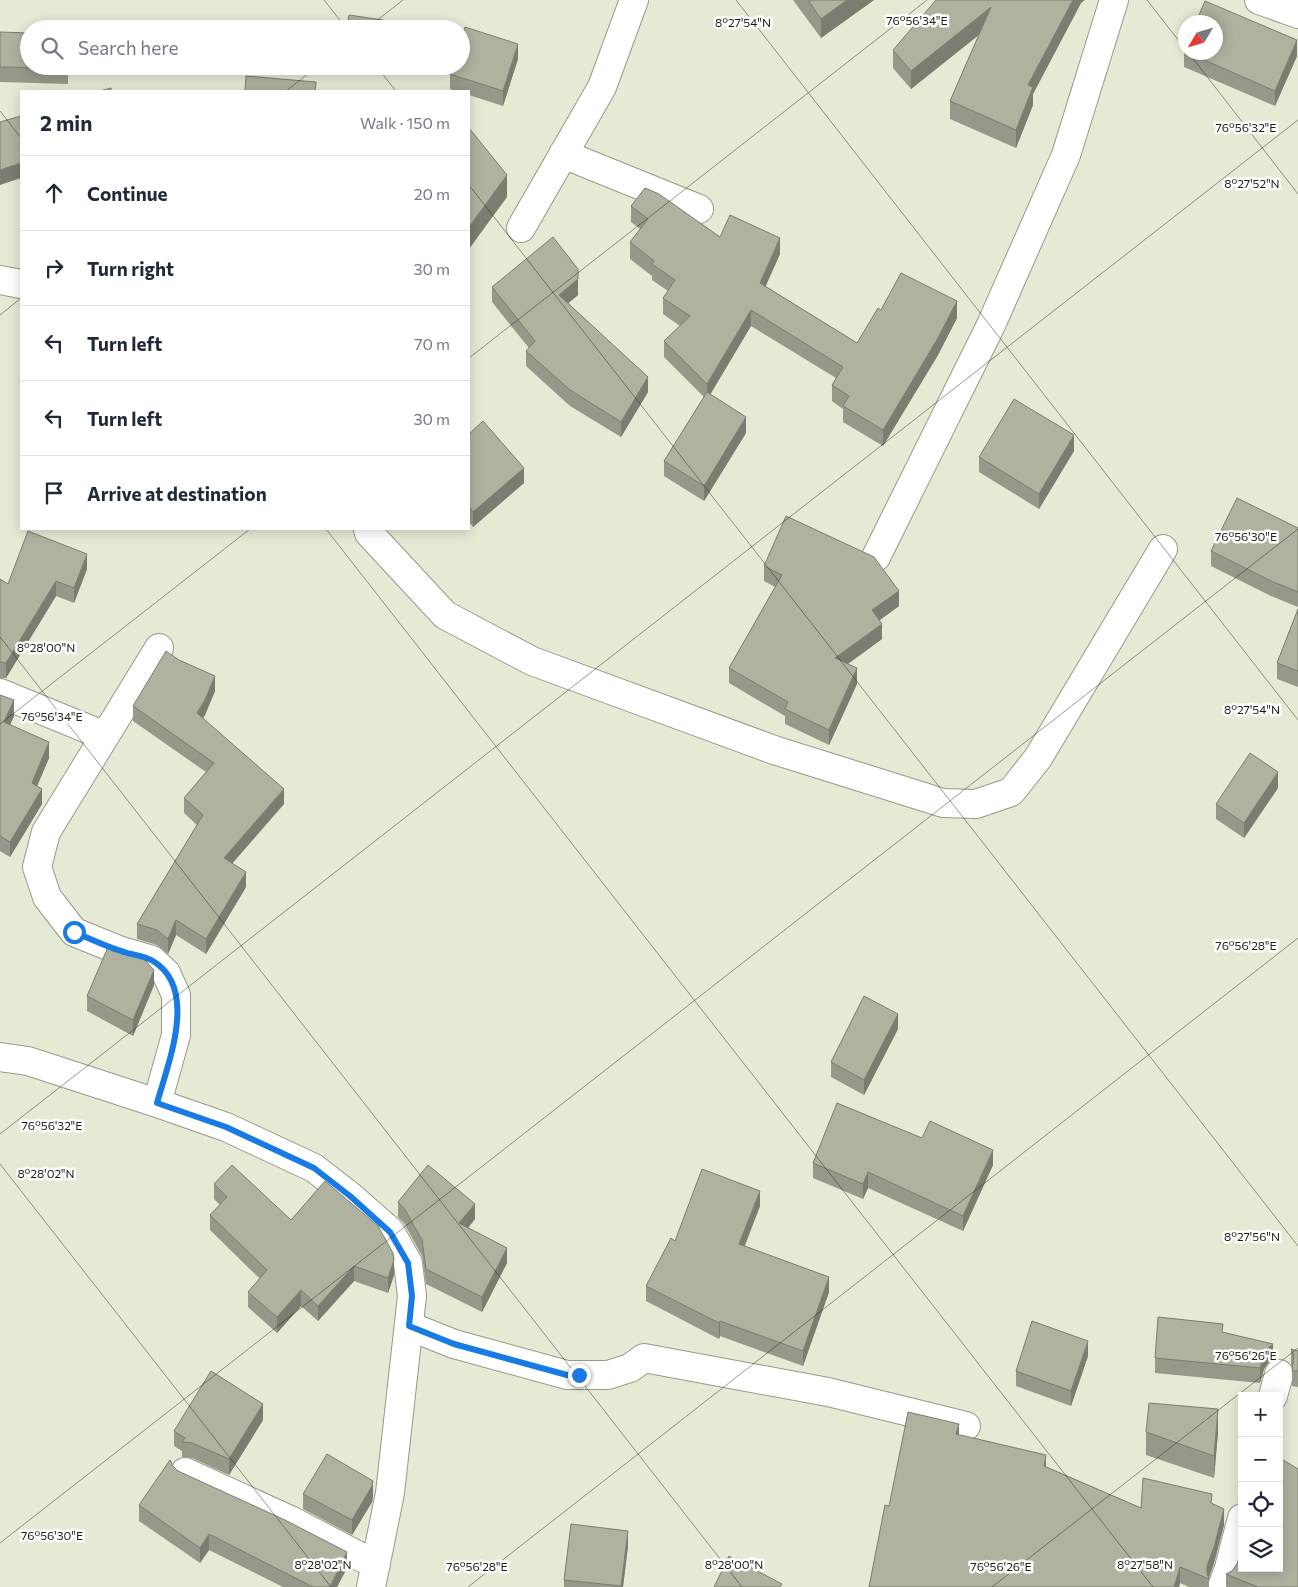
<!DOCTYPE html>
<html lang="en">
<head>
<meta charset="utf-8">
<style>
  body { margin:0; font-family:Commissioner,sans-serif; background:#f2f2f3; color:#1f2937 }
  .controls { position:absolute; right:15px; bottom:15px; display:grid; overflow:hidden; border-radius:0px; box-shadow:0 2px 12px #0003 }
  .controls button { width:45px; height:45px; display:grid; place-items:center; padding:0; border:0; border-bottom:1px solid #e0e1e3; background:#fff; color:#1f2937; font:25px sans-serif }
  .compass { position:absolute; left:1178px; top:15px; width:45px; height:45px; border-radius:50%; background:#fff; box-shadow:0 2px 12px #0003; rotate:232deg }
  .stop { position:absolute; width:15px; height:15px; margin:-11px; border:4px solid #177be3; border-radius:50%; background:#fff }
  .stop.end { background:#177be3; border-color:#fff; box-shadow:0 1px 5px #0008 }
  .list { margin:0; padding:0; list-style:none }
  h2 { display:flex; justify-content:space-between; align-items:center; height:65px; margin:0; padding:0 20px; font-size:21px }
  h2 small { font-size:16px; font-weight:400; color:#747a83 }
  .list li { display:grid; grid-template-columns:32px 1fr auto; gap:15px; align-items:center; box-sizing:border-box; height:75px; padding:0 20px; border-top:1px solid #e0e1e3 }
  .list b { display:block; font-size:19px; white-space:nowrap }
  .list em { font-size:16px; font-style:normal; color:#747a83 }
  .icon { flex:none; width:28px; height:28px; fill:none; stroke:currentColor; stroke-width:2; stroke-linecap:round; stroke-linejoin:round }
  .map { position:relative; flex:none; width:1298px; height:1587px; overflow:hidden }
  .search { position:absolute; background:#fff; box-shadow:0 2px 12px #0003; left:20px; top:20px; width:450px; height:55px; display:flex; align-items:center; gap:12px; box-sizing:border-box; padding:0 18px; border-radius:28px; color:#747a83; font-size:19px }
  .panel { position:absolute; background:#fff; box-shadow:0 2px 12px #0003; left:20px; top:90px; width:450px; height:440px; border-radius:0px }
  .map>svg:first-child { display:block }
</style>
</head>
<body>
<div class="map">
<svg width="1298" height="1587" viewBox="0 0 1298 1587">
  <rect width="100%" height="100%" fill="#e5ead5"/>
  <g fill="none" stroke-linecap="round" stroke-linejoin="round">
    <g stroke="#969a87" stroke-width="30">
      <path id="minor" d="M1259,0L1298,14
        M563,154L699,209
        M521,228L602,87L634,0
        M0,280L21,284
        M368,529L369,533L445,615L532,661L774,750L943,803L976,804L1011,792L1038,758L1163,549
        M876,557L991,325L1066,155L1114,0
        M0,693L105,736
        M0,1057L28,1061L157,1103L226,1127L314,1168L350,1196L390,1231L408,1263L412,1296L390,1493L371,1587
        M157,1103L176,1035V995L166,973L152,960L121,951L74,932L47,897L37,867L46,832L159,648
        M409,1326L454,1344L567,1375H608L630,1368L644,1358L828,1392L966,1426
        M1273,1396L1279,1374
        M185,1472L292,1521L376,1565
        M1222,1587L1229,1568L1242,1518"/>
    </g>
    <use href="#minor" stroke="#fff" stroke-width="28"/>
  </g>
  <path fill="#969989" d="M793,0H874L821,38Z
    M1081,3L1033,94V105L1016,148L950,119V101L979,35L911,89L893,68V50Z
    M0,32L29,66H68V84L0,82Z
    M1184,51L1297,56L1275,106L1184,67Z
    M518,59L503,106L469,95V91H456L450,89V74Z
    M631,206L720,237L780,254L765,286L857,343L881,310L957,318L938,355L883,446L843,422V409L832,401V385L836,378L751,326L710,394L746,433L704,501L664,476V461L704,397L664,357V341L680,326L663,314V298L668,291L652,280V276L630,259V242L640,229L631,222Z
    M492,287L578,295L568,303L648,392L621,437L570,406L526,366V351L529,348L492,302Z
    M469,434L524,483L473,527L469,522Z
    M1074,451L1039,509L979,472V457Z
    M1298,528V607L1271,596L1211,566V551Z
    M764,566L899,606L879,620L882,639L848,664L857,684L829,745L785,724V716L729,683V668L775,587L764,581Z
    M87,569L74,603L56,596L6,678H0V579L8,584Z
    M1298,609V687L1277,679V663Z
    M215,691L205,715L203,718L284,804L232,863L246,887L206,954L176,935L168,954L157,945L137,939V924L197,825L184,813V798L206,772L133,721V706Z
    M0,695L14,716L10,725L49,758L37,786L42,804L10,857L0,851Z
    M1278,788L1244,838L1216,819V804Z
    M154,985L133,1036L87,1011V996Z
    M898,1029L864,1095L831,1077V1062Z
    M922,1138L993,1165L963,1231L868,1188L863,1199L813,1178V1163Z
    M214,1184L291,1220L394,1275L388,1293L354,1281L318,1321L301,1306L277,1333L248,1307V1292L260,1279L210,1230V1215L220,1205L214,1199Z
    M398,1202L475,1219L468,1228L507,1263L482,1312L426,1284L422,1256L404,1223L398,1217Z
    M760,1206L745,1246L829,1292L803,1366L720,1336L719,1339L646,1301V1286L675,1241Z
    M1223,1332L1273,1360L1268,1363L1264,1369L1260,1383L1155,1373V1358Z
    M1291,1349L1298,1351V1387L1292,1386V1367L1291,1364Z
    M1088,1356L1071,1406L1016,1386V1371Z
    M263,1420L229,1475L192,1458L182,1457V1451L174,1446V1431Z
    M1146,1432H1218L1214,1478L1146,1455Z
    M959,1435L1046,1467L1141,1508L1212,1504L1224,1525L1214,1563L1209,1578V1587H1189L1180,1583L1179,1587H869L889,1506Z
    M178,1471L347,1568L337,1587H283L209,1550L200,1563L139,1521V1505Z
    M303,1494L373,1496L372,1502L352,1535L303,1509Z
    M628,1546L623,1587H564V1580Z
    M1232,1571L1298,1587H1226V1574Z"/>
  <path fill="#7a7d6f" d="M847,0H874L821,38V19Z
    M1073,0H1085L1081,3L1033,94V105L1016,148V130L1028,85Z
    M991,7V25L911,89V71Z
    M1297,40V56L1275,106V91Z
    M518,44V59L503,106V91Z
    M21,163V178L0,185V170Z
    M507,175V197L469,249V227Z
    M780,238V254L760,299V283Z
    M578,279V295L559,311V295Z
    M957,301V318L938,355L883,446V430Z
    M751,310V326L707,400V384Z
    M648,377V392L621,437V422Z
    M746,417V433L704,501V486Z
    M1074,435V451L1039,509V494Z
    M524,468V483L473,527V512Z
    M87,554V569L74,603V588Z
    M56,581V596L6,678V663Z
    M899,591V606L872,626V610Z
    M882,624V639L835,673V658Z
    M857,668V684L829,745V730Z
    M215,676V691L205,715L197,727V713Z
    M14,700V716L4,738V722Z
    M49,742V758L32,798V783Z
    M1278,772V788L1244,838V823Z
    M42,789V804L10,857V842Z
    M284,789V804L224,873V858Z
    M246,872V887L206,954V939Z
    M176,920V935L168,954V939Z
    M154,970V985L133,1036V1020Z
    M898,1014V1029L864,1095V1080Z
    M993,1150V1165L963,1231V1216Z
    M868,1172V1188L863,1199V1184Z
    M760,1191V1206L739,1259V1244Z
    M475,1204V1219L459,1239V1223Z
    M507,1248V1263L482,1312V1297Z
    M394,1260V1275L388,1293V1278Z
    M354,1266V1281L318,1321V1306Z
    M829,1277V1292L803,1366V1351Z
    M301,1290V1306L277,1333V1317Z
    M720,1321V1336L719,1339V1323Z
    M1088,1341V1356L1071,1406V1391Z
    M1273,1344V1360L1268,1363L1264,1369L1260,1383V1368L1264,1354L1268,1348Z
    M263,1404V1420L229,1475V1459Z
    M1218,1409V1432L1214,1478V1456Z
    M959,1424V1440L956,1434Z
    M1046,1455V1471L1044,1466Z
    M373,1481V1496L372,1502L352,1535V1520Z
    M1224,1509V1525L1214,1563L1208,1579L1207,1578V1566Z
    M628,1531V1546L623,1587H621Z
    M209,1534V1550L200,1563V1548Z
    M347,1552V1568L337,1587H330Z
    M1180,1567V1583L1179,1587H1174Z"/>
  <path fill="#afb29f" stroke="#7a7d6f" d="M808,0H847L821,19Z
    M936,0H1073L1028,85L1033,87L1016,130L950,101L991,7L911,71L893,50Z
    M1205,1L1297,40L1275,91L1186,52H1216V22H1196Z
    M349,15L383,20L382,29H347Z
    M465,27L518,44L503,91L450,74L453,66H461V39Z
    M0,32L29,33V66H68V68L0,67Z
    M246,76L316,82L315,91H245Z
    M111,88V91H100Z
    M21,116V163L0,170V122Z
    M469,128L507,175L469,227Z
    M645,188L659,194L720,237L730,215L780,238L760,283L857,343L878,308L881,310L901,273L957,301L938,338L883,430L843,406L849,396L832,385L843,367L751,310L707,384L664,341L690,316L663,298L675,280L652,264L654,261L630,242L648,219L631,206Z
    M553,237L578,269V279L559,295L648,377L621,422L570,390L526,351L535,341L492,287Z
    M707,392L746,417L704,486L664,461Z
    M1014,399L1074,435L1039,494L979,457Z
    M483,421L524,468L473,512L469,507V434Z
    M1237,498L1298,528V592L1271,581L1211,551Z
    M786,516L874,557L899,591L872,610L882,624L835,658L857,668L829,730L785,709L788,702L729,668L782,575L764,566Z
    M28,531L87,554L74,588L56,581L6,663L0,662V579L8,584Z
    M1298,609V671L1277,663Z
    M166,651L179,660L215,676L205,700L197,713L284,789L224,858L246,872L206,939L176,920L168,939L157,930L137,924L203,815L184,798L214,763L133,706Z
    M0,695L14,700L4,722L49,742L32,783L42,789L10,842L0,836Z
    M1250,753L1278,772L1244,823L1216,804Z
    M108,947L144,959L154,970L133,1020L87,996Z
    M864,996L898,1014L864,1080L831,1062Z
    M837,1103L922,1138L930,1121L993,1150L963,1216L868,1172L863,1184L813,1163Z
    M232,1165L291,1220L325,1181L378,1226L393,1253L394,1260L388,1278L354,1266L318,1306L301,1290L277,1317L248,1292L267,1270L210,1215L227,1197L214,1184Z
    M428,1165L475,1204L459,1223L507,1248L482,1297L426,1269L422,1240L404,1208L398,1202Z
    M702,1169L760,1191L739,1244L829,1277L803,1351L720,1321L719,1323L646,1286L671,1238L675,1241Z
    M1158,1317L1223,1324L1222,1332L1273,1344L1268,1348L1264,1354L1260,1368L1155,1358Z
    M1032,1321L1088,1341L1071,1391L1016,1371Z
    M1291,1349L1298,1351V1371H1292L1294,1355Z
    M211,1371L263,1404L229,1459L192,1443L182,1442L185,1438L174,1431Z
    M1149,1403L1218,1409L1214,1456L1146,1432Z
    M908,1412L959,1424L956,1434L1046,1455L1044,1466L1141,1508L1143,1478L1212,1494L1211,1503L1224,1509L1214,1547L1207,1566V1573L1209,1579L1180,1567L1174,1587H869L885,1505L889,1506Z
    M327,1454L373,1481L372,1486L352,1520L303,1494Z
    M1280,1458L1298,1469V1587H1258L1226,1574L1232,1571L1237,1564L1242,1550V1568H1279V1459Z
    M170,1460L173,1466L178,1471L285,1520L347,1552L330,1587H313L209,1534L200,1548L139,1505Z
    M571,1524L628,1531L621,1586L564,1580Z
    M729,1556L782,1584L780,1587H714Z"/>
  <g fill="none" stroke-linecap="round" stroke-linejoin="round">
    <path stroke="#177be3" stroke-width="6" d="M74,932C90,939 107,947 124,952C133,955 145,956 153,961C199,989 168,1063 157,1103L226,1127L314,1168L350,1196L390,1232L408,1263L412,1296L409,1326L454,1344L567,1375H579"/>
  </g>
  <path fill="none" stroke="#1e1f18" stroke-width="1" stroke-opacity="0.45" d="M324,0L347,29M736,0L1298,720M1147,0L1186,50M366,29L403,0M1188,52L1298,194M376,66L396,91M286,91L318,66M0,111L21,138M469,185L1298,1246M0,315L21,298M469,358L927,0M326,529L1153,1587M0,637L742,1587M0,724L250,529M0,1134L1298,120M0,1164L331,1587M0,1543L1298,529M468,1587L1298,938M992,1587L1298,1348"/>
  <g font-size="12" text-anchor="middle" fill="#1e1f18" stroke="#fff" stroke-width="5" stroke-linejoin="round" paint-order="stroke">
    <text x="917" y="25">76°56'34"E</text>
    <text x="743" y="27">8°27'54"N</text>
    <text x="1246" y="132">76°56'32"E</text>
    <text x="1252" y="188">8°27'52"N</text>
    <text x="1246" y="541">76°56'30"E</text>
    <text x="46" y="652">8°28'00"N</text>
    <text x="1252" y="714">8°27'54"N</text>
    <text x="52" y="721">76°56'34"E</text>
    <text x="1246" y="950">76°56'28"E</text>
    <text x="52" y="1130">76°56'32"E</text>
    <text x="46" y="1178">8°28'02"N</text>
    <text x="1252" y="1241">8°27'56"N</text>
    <text x="1246" y="1360">76°56'26"E</text>
    <text x="52" y="1540">76°56'30"E</text>
    <text x="323" y="1569">8°28'02"N</text>
    <text x="734" y="1569">8°28'00"N</text>
    <text x="1145" y="1569">8°27'58"N</text>
    <text x="477" y="1571">76°56'28"E</text>
    <text x="1001" y="1571">76°56'26"E</text>
  </g>
</svg>
<div class="controls">
<button>+</button>
<button>−</button>
<button><svg class="icon" aria-label="locate" viewBox="0 0 24 24"><circle cx="12" cy="12" r="6"/><path d="M12 2v4M12 18v4M2 12h4M18 12h4"/></svg></button>
<button><svg class="icon" aria-label="layers" viewBox="0 0 24 24"><path d="M12 4l9 5-9 5-9-5zM3 14l9 5 9-5"/></svg></button>
</div>
<svg class="compass" viewBox="-18 -18 36 36"><path d="M0-13l5 13h-10z" fill="#e53935"/><path d="M0 13l5-13h-10z" fill="#747a83"/></svg>
<div class="stop" style="left:74px;top:932px"></div>
<div class="stop end" style="left:579px;top:1375px"></div>
<div class="search"><svg class="icon" aria-label="search" viewBox="0 0 24 24"><circle cx="10" cy="10" r="6"/><path d="M15 15l6 6"/></svg>Search here</div>
<section class="panel">
<h2>2 min<small>Walk · 150 m</small></h2>
<ul class="list">
<li><svg class="icon" aria-label="ahead" viewBox="0 0 24 24"><path d="M12 20V5M6 11l6-6 6 6"/></svg><div><b>Continue</b></div><em>20 m</em></li>
<li><svg class="icon" aria-label="right" viewBox="0 0 24 24"><path d="M7 20v-9h11M14 6l5 5-5 5"/></svg><div><b>Turn right</b></div><em>30 m</em></li>
<li><svg class="icon" aria-label="left" viewBox="0 0 24 24"><path d="M17 20v-9H6M10 6l-5 5 5 5"/></svg><div><b>Turn left</b></div><em>70 m</em></li>
<li><svg class="icon" aria-label="left" viewBox="0 0 24 24"><path d="M17 20v-9H6M10 6l-5 5 5 5"/></svg><div><b>Turn left</b></div><em>30 m</em></li>
<li><svg class="icon" aria-label="arrive" viewBox="0 0 24 24"><path d="M6 21V4h12l-3 4 3 4H6"/></svg><div><b>Arrive at destination</b></div></li>
</ul>
</section>
</div>
</body>
</html>
